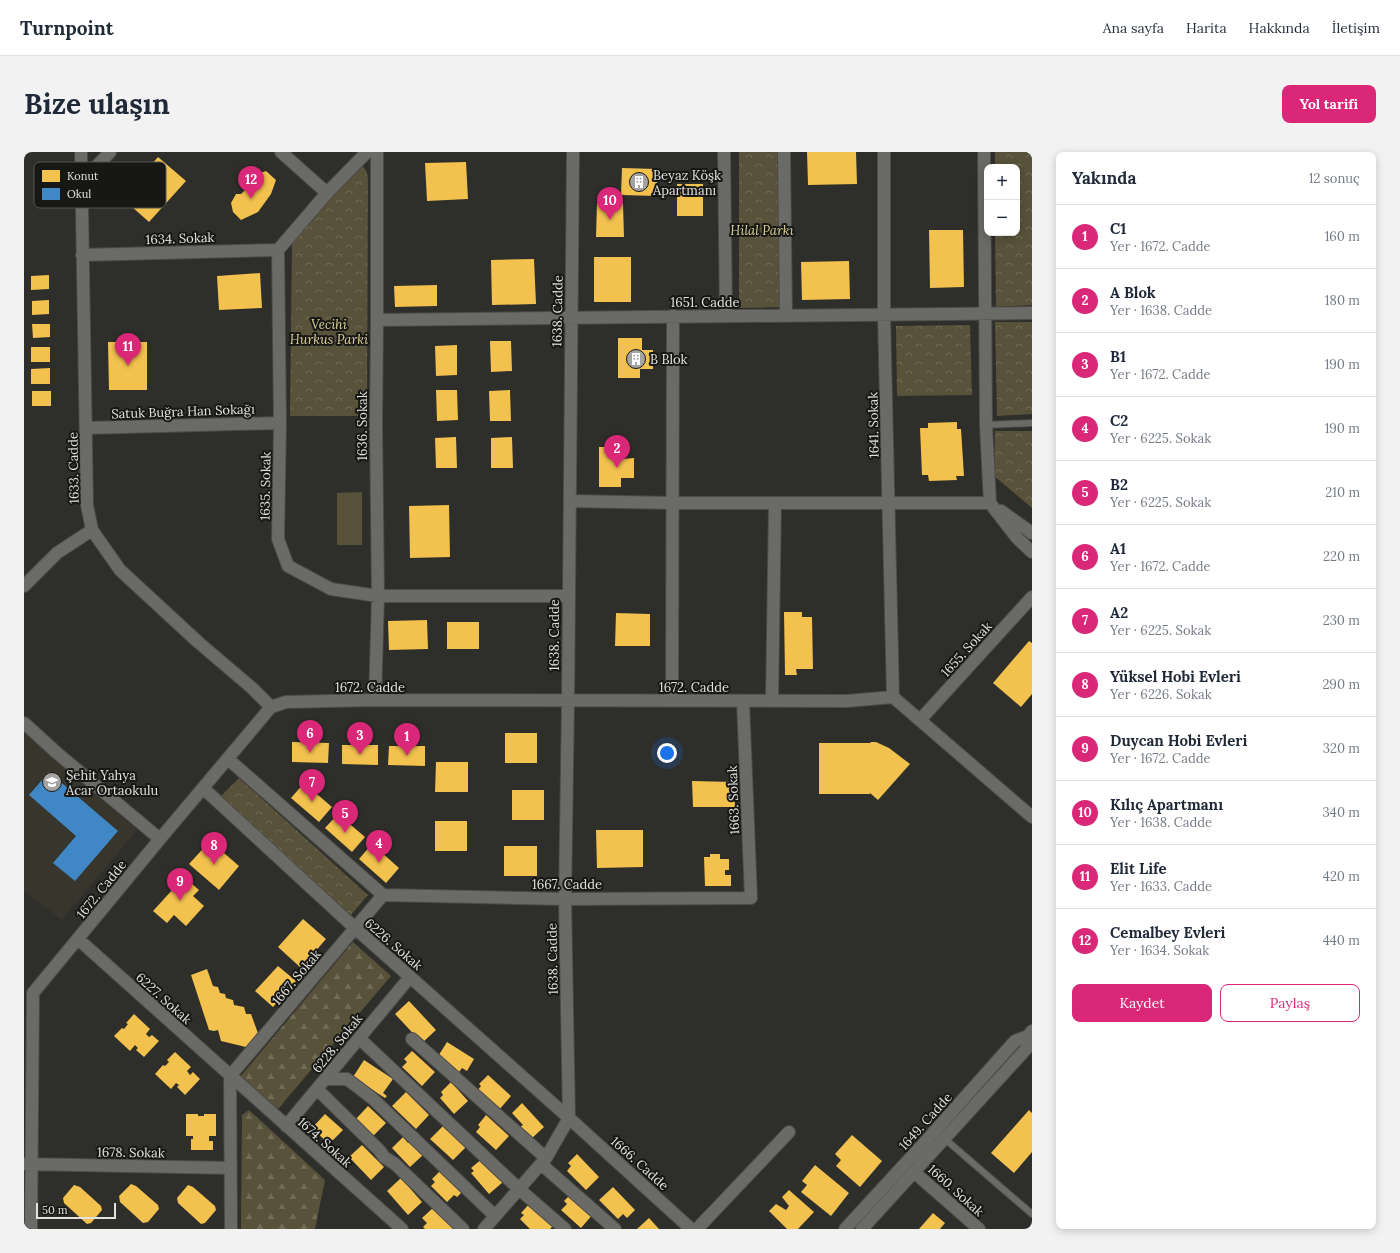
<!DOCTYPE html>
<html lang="tr">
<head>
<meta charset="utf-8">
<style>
  body { margin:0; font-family:Lora,serif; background:#f2f2f3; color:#1f2937 }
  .controls { position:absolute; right:12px; top:12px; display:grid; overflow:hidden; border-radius:8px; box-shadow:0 2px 10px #0003 }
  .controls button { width:36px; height:36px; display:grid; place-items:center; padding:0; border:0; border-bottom:1px solid #e0e1e3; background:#fff; color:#1f2937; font:20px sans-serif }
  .scale { position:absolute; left:12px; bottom:10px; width:80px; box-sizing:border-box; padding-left:4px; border:2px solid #e3e2e0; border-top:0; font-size:11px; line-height:14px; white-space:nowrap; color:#e3e2e0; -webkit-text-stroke:3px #171715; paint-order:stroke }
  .you { position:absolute; left:643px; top:601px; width:14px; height:14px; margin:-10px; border:3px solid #fff; border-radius:50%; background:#1a73e8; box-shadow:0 0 0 6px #1a73e833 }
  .badge { display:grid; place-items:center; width:26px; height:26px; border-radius:50%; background:#db2777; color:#fff; font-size:13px; font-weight:700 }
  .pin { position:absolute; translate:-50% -33px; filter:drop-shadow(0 1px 2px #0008) }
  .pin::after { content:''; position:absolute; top:21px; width:14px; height:12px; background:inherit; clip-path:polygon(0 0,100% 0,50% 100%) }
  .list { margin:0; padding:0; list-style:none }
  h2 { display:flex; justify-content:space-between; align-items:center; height:52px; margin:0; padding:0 16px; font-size:17px }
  h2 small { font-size:13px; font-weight:400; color:#747a83 }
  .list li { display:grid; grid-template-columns:26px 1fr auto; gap:12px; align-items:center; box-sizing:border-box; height:64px; padding:0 16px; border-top:1px solid #e0e1e3 }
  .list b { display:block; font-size:15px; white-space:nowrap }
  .list p { margin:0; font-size:13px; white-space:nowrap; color:#747a83 }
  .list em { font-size:13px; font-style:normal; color:#747a83 }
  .actions { display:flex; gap:8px; padding:12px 16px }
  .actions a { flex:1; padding:9px 0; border:1px solid #db2777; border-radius:8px; text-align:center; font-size:14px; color:#db2777 }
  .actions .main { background:#db2777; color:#fff }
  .map { position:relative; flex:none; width:1008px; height:1077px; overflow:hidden; border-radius:8px }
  header { display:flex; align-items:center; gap:24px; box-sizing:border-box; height:56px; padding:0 20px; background:#fff; border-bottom:1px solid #e0e1e3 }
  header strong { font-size:19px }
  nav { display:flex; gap:22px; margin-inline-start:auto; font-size:14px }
  .intro { display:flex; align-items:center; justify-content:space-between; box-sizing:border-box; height:96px; padding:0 24px }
  h1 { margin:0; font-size:28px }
  .button { padding:10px 18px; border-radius:8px; background:#db2777; color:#fff; font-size:14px; font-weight:700 }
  main { display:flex; gap:24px; padding:0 24px }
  aside { flex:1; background:#fff; border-radius:8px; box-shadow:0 2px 10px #0003 }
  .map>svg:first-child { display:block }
</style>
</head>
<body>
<header>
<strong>Turnpoint</strong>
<nav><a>Ana sayfa</a><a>Harita</a><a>Hakkında</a><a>İletişim</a></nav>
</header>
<div class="intro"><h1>Bize ulaşın</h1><a class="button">Yol tarifi</a></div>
<main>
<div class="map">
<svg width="1008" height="1077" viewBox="0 0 1008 1077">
  <defs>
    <pattern id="forest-firs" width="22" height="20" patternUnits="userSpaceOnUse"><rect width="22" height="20" fill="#575239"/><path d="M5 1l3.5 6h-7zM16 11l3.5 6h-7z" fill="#6f6b55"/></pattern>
    <pattern id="park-crowns" width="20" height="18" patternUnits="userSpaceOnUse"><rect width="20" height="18" fill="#575239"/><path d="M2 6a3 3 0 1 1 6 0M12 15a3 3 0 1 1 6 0" fill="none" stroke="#6f6b55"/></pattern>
  </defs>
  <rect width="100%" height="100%" fill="#2e2e2b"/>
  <path fill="#37352c" d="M0,581L113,678L38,768L0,739Z"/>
  <path fill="url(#forest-firs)" d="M329,790L367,824L254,957L216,925Z
    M225,958L301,1028L291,1077H217L218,963Z"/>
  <path fill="url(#park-crowns)" d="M715,0H760L761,155L715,156Z
    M971,0H1008V153L972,155L971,81H993V15H971Z
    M336,13C342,16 343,20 344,27L343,264H266L268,90Z
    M971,170H1008V262L973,264Z
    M946,173L948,243L873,244L872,174Z
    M971,279H1008V356L970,324Z
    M215,626L344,743L326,764L197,644Z"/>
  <path fill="#575239" d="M338,340V393H313V341Z"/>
  <path fill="#f2c14e" d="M783,0H832L833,32L784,33Z
    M134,5L162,29L125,70L98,46Z
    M442,10L444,47L403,49L401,11Z
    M598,16L633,17V44L597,43Z
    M242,19L252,28L247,42L234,60L217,68L209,60L207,51L212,42H217L224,35L225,30L231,23Z
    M653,32H679V64H653Z
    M573,51H599L600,85H572Z
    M905,78H939L940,135L906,136Z
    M570,105H607V150H570Z
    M510,107L512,152L468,153L467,108Z
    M825,109L826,147L778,148L777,110Z
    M236,121L238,156L195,158L193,124Z
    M25,123V137L7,138V124Z
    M413,133V154L371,155L370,134Z
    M25,148V162L8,163V149Z
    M8,172H26V185L9,186Z
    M594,186H618V198H629V217H616V226H594Z
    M466,189H487L488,219L467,220Z
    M84,190H123V238H85Z
    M433,193V223L412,224L411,194Z
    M7,195H26V210H7Z
    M26,216V232H7V217Z
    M412,238H433L434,268L413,269Z
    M486,238L487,269H466L465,239Z
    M8,239H27V254H8Z
    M933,270V277H937L940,324H932L933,328L905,329L904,323H898L896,276H904V271Z
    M432,285L433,316H412L411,286Z
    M488,285L489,316H467V286Z
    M575,295H599V307L610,306V326H597V335H575Z
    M425,353L426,405L386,406L385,354Z
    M760,460H778V465H788L789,517H772L773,523H761Z
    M592,461L626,462V494H591Z
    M403,468L404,497L365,498L364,469Z
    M423,470H455V497H423Z
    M1005,489L1008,491V542L997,555L969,531Z
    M481,581H513V611H481Z
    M268,590L305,591L304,611L268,610Z
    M847,590H852L865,596L886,612L854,648L846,641V642H795V591H846Z
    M318,593H354V613L318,612Z
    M365,594H401V614L364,613Z
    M412,610H444V640H411Z
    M668,629L710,630L711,655H669Z
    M280,631L308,655L295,670L267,646Z
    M488,638H520V668H488Z
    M314,662L341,685L328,700L301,676Z
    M411,669H443V699H411Z
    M572,678H619V715L573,716Z
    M186,689L215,714L195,738L165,712Z
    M348,692L375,716L362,731L335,707Z
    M480,694H513V724H480Z
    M686,702H696V707H705V718H701V723H707V734H681L680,705H686Z
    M160,725L175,738L169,744L180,754L162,774L150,763L143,771L129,759Z
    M279,767L302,787L277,816L254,795Z
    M254,814L272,829L249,855L231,839Z
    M183,817L189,834L194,835L196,841L201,842L202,846L209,848L210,853L220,855L222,862H227L235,884L226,896L197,889L194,878L190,879L185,878L167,823Z
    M385,849L412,878L398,891L371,862Z
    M110,862L126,877L122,882L125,885L128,883L135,889L120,905L112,898L114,896L111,893L106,899L90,884L98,876L100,877L104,872L102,871Z
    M423,890L450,907L443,919L438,916L435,920L413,906Z
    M388,899L411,920L398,934L378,915L383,910L380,907Z
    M151,900L167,915L163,919L166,923L169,920L176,927L161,943L153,935L155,933L152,931L147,937L131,922L139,913L141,914L145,910L143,908Z
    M340,908L369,927L359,941L363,944L361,946L329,925Z
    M464,923L487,944L474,959L453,939L457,934L455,932Z
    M427,930L444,949L430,962L416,946L419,943L417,940Z
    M382,940L405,963L392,977L368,954Z
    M498,951L520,975L507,987L496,975L499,973L488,961Z
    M344,954L362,971L348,985L331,968Z
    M1005,958L1008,961V1000L990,1021L967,1001Z
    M162,962H174V964H180V962H192V984H185V989H189V998H167V987H169V984H162Z
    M301,962L319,978L305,992L288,976Z
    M462,963L485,984L472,998L452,980L456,975L454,973Z
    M419,974L442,995L429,1008L406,987Z
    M828,983L858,1009L836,1035L812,1014L817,1008L811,1002Z
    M379,985L384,991L386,990L399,1003L386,1015L368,996Z
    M338,993L360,1015L347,1028L325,1005Z
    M553,1002L575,1025L562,1038L543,1019L547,1014L544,1011Z
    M459,1006L479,1030L465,1042L447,1021L450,1019L447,1016Z
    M791,1013L825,1041L807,1064L777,1040L783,1033L778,1029Z
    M417,1018L439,1039L433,1045L430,1043L423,1050L407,1034L411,1030L408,1027Z
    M377,1026L398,1050L384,1063L363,1039Z
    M107,1032L112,1034L134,1053L135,1057L124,1070L119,1071L96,1050L95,1044Z
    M50,1033L56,1035L77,1054L78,1058L67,1071L63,1072L40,1051L39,1046Z
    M164,1033L169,1035L191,1054L192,1058L181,1071L177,1072L154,1051L153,1046Z
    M589,1035L611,1058L603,1066L599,1062L594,1067L575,1048Z
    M765,1038L790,1060L774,1077H763L745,1059L752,1052L762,1058L765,1054L758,1045Z
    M548,1041L570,1061L557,1076L537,1058L543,1052L540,1049Z
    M506,1051L530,1073L526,1077H506L496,1067L500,1063L497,1061Z
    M410,1055L431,1077H401L399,1075L403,1071L398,1066Z
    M909,1061L921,1071L916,1077H895Z
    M625,1066L635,1077H613Z"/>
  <path fill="#3f88c5" d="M25,620L94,679L51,729L29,711L52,684L5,643Z"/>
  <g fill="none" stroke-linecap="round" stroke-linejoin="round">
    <g stroke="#4c4b49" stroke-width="8">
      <path id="lane" d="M962,273L1008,271
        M921,987L1008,1062"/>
    </g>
    <g stroke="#4c4b49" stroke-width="14">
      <path id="street" d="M57,0L63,353L68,378L96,418L174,490L228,536L247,555
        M257,0L303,41
        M343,0L303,41L254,98L256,271L254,387L264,414L307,437L354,444H545
        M700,0L702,164
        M760,0L762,163
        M860,0V163L869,545
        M960,0L962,273L966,351L993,386L1008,400
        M57,31L86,0
        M58,103L254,98
        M353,168L1008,161
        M62,276L256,271
        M546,349L649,351H966
        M977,359L1008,381
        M0,434L33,401L68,378
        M351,548L354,444L352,272L353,168V0
        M648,549L649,164
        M748,549L751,351
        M896,568L1008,445
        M0,571L33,601L136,687
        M204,607L359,743
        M179,636L331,776L545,966L667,1077
        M359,743L541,747L727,746L719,549
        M54,787L378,1077
        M335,886L495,1037L541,1077
        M388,887L522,1006
        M206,924L359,743
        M206,924L207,1077
        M302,927H323L348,946L471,1064
        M293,937L356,999L360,1005L371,1012L439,1077
        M545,966L541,747L544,550L549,0
        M262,974L386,825
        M0,1012L207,1016
        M517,1012L591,1077
        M890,1020L955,1077
        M7,1077L9,841L136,687L247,555L262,550L351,548L823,549L869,545L1008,665
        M460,1077L522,1006L545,966
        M673,1077L765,980
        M821,1077L901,990L991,889L1004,884L1008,879
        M838,1077L1003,896L1004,884"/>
    </g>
    <use href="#lane" stroke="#6a6a67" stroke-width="6"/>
    <use href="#street" stroke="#6a6a67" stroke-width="12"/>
  </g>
  <defs>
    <g id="building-disc" transform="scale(1)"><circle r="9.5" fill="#a4a3a1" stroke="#171715"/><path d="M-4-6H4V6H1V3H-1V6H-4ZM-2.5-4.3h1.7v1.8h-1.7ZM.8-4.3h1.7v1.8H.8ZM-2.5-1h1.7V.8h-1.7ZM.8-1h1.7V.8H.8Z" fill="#fff"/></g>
    <g id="school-disc" transform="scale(1)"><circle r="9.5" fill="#a4a3a1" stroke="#171715"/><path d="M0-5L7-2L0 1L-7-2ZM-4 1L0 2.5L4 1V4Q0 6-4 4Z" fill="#fff"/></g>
  </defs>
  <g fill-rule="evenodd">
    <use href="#building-disc" x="615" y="30"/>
    <use href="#building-disc" x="612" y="207"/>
    <use href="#school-disc" x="28" y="630"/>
  </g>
  <g text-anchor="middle" stroke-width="4" stroke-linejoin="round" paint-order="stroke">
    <g font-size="13" fill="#e3e2e0" stroke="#171715" text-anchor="start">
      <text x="629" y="28">Beyaz Köşk<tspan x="629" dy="15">Apartmanı</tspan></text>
      <text x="626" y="212">B Blok</text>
      <text x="42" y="628">Şehit Yahya<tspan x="42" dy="15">Acar Ortaokulu</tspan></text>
    </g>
    <g font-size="13" font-style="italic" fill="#dad199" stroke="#171715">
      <text x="738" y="83">Hilal Parkı</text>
      <text x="305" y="177">Vecihi<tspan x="305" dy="15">Hurkus Parki</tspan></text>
    </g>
    <g font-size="13" fill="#e3e2e0" stroke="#171715">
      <text transform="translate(156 86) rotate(-2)" y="5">1634. Sokak</text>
      <text x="681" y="155">1651. Cadde</text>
      <text transform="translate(533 159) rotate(-89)" y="5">1638. Cadde</text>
      <text transform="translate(159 259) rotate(-2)" y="5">Satuk Buğra Han Sokağı</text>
      <text transform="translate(849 273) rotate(-91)" y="5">1641. Sokak</text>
      <text transform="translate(338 274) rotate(-90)" y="5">1636. Sokak</text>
      <text transform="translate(49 316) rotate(-91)" y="5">1633. Cadde</text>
      <text transform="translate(241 334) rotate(-89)" y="5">1635. Sokak</text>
      <text transform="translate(530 483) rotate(-90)" y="5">1638. Cadde</text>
      <text transform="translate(942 497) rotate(-48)" y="5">1655. Sokak</text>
      <text x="346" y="540">1672. Cadde</text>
      <text x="670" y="540">1672. Cadde</text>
      <text transform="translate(709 648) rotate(-92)" y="5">1663. Sokak</text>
      <text x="543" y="737">1667. Cadde</text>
      <text transform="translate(77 737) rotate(-51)" y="5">1672. Cadde</text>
      <text transform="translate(370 792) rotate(41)" y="5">6226. Sokak</text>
      <text transform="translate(528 807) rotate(-91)" y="5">1638. Cadde</text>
      <text transform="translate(272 825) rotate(-50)" y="5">1667. Sokak</text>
      <text transform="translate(140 846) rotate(42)" y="5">6227. Sokak</text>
      <text transform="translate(313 891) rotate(-51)" y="5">6228. Sokak</text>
      <text transform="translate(901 969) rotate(-48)" y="5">1649. Cadde</text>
      <text transform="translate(301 990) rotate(42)" y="5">1674. Sokak</text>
      <text transform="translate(107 1000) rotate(1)" y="5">1678. Sokak</text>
      <text transform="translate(616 1011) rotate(42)" y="5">1666. Cadde</text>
      <text transform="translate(932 1038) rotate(42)" y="5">1660. Sokak</text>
    </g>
  </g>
  <rect x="10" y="10" width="132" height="46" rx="6" fill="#171715" stroke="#545452" stroke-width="1"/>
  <rect x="18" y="18" width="18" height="12" fill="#f2c14e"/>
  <rect x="18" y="36" width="18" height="12" fill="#3f88c5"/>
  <g font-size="11" fill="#e3e2e0">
    <text x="43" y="28">Konut</text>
    <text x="43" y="46">Okul</text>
  </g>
</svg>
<div class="controls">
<button>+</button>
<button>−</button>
</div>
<div class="scale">50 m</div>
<div class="you"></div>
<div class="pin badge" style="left:383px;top:604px">1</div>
<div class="pin badge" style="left:593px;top:316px">2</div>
<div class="pin badge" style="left:336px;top:603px">3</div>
<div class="pin badge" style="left:355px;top:711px">4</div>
<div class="pin badge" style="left:321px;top:681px">5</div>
<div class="pin badge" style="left:286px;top:601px">6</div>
<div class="pin badge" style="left:288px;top:650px">7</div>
<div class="pin badge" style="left:190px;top:713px">8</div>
<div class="pin badge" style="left:156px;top:749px">9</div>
<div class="pin badge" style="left:586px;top:68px">10</div>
<div class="pin badge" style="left:104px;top:214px">11</div>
<div class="pin badge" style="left:227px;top:47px">12</div>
</div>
<aside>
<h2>Yakında<small>12 sonuç</small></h2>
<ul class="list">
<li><span class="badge">1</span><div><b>C1</b><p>Yer · 1672. Cadde</p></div><em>160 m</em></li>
<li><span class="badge">2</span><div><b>A Blok</b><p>Yer · 1638. Cadde</p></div><em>180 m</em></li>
<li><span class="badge">3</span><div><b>B1</b><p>Yer · 1672. Cadde</p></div><em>190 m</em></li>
<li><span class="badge">4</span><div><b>C2</b><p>Yer · 6225. Sokak</p></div><em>190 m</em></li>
<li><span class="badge">5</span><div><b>B2</b><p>Yer · 6225. Sokak</p></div><em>210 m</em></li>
<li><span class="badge">6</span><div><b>A1</b><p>Yer · 1672. Cadde</p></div><em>220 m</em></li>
<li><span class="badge">7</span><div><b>A2</b><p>Yer · 6225. Sokak</p></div><em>230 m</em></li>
<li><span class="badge">8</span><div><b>Yüksel Hobi Evleri</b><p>Yer · 6226. Sokak</p></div><em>290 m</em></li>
<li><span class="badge">9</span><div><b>Duycan Hobi Evleri</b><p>Yer · 1672. Cadde</p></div><em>320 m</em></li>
<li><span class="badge">10</span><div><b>Kılıç Apartmanı</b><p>Yer · 1638. Cadde</p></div><em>340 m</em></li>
<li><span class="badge">11</span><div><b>Elit Life</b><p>Yer · 1633. Cadde</p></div><em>420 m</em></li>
<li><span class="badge">12</span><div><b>Cemalbey Evleri</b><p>Yer · 1634. Sokak</p></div><em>440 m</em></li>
</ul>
<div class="actions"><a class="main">Kaydet</a><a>Paylaş</a></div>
</aside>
</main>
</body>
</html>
